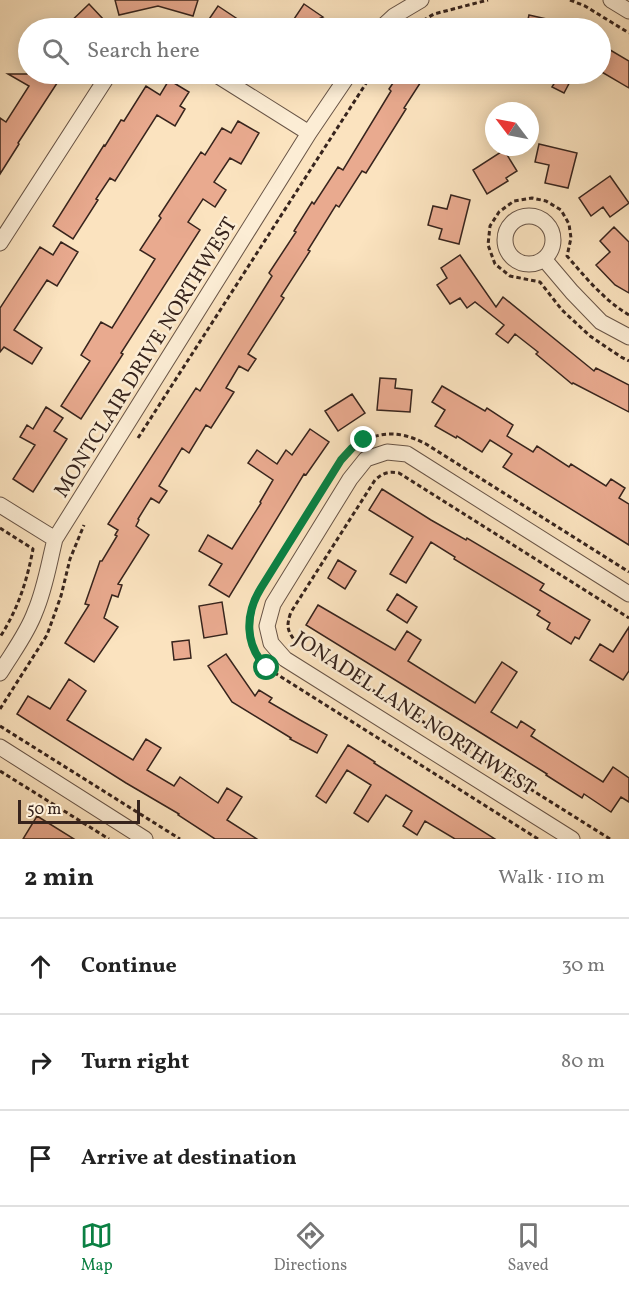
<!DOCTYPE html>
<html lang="en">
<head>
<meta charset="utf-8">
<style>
  body { margin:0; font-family:Vollkorn,serif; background:#f2f2f2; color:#222 }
  .compass { position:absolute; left:485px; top:102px; width:54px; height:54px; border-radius:50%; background:#fff; box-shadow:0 3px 15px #0003; rotate:302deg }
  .scale { position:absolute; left:18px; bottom:15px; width:122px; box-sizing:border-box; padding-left:6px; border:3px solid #37241d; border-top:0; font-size:16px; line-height:21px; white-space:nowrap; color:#37241d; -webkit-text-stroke:4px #fcedd5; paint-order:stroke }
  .stop { position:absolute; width:18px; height:18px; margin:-14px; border:4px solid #0b8043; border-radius:50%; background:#fff }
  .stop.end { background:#0b8043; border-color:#fff; box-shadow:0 2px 6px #0008 }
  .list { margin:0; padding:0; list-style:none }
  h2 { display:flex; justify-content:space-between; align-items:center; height:78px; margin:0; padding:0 24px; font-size:26px }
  h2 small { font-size:20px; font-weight:400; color:#767676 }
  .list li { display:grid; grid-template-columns:39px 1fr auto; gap:18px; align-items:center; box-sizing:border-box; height:96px; padding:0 24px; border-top:2px solid #e0e0e0 }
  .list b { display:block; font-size:22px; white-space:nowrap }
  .list em { font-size:20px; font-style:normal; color:#767676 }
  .icon { flex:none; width:33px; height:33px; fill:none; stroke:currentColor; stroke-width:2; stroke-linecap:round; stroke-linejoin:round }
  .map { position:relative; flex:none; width:629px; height:839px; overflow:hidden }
  .search { position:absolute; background:#fff; box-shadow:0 3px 15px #0003; left:18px; right:18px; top:18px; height:66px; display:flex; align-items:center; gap:15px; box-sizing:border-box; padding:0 21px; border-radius:33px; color:#767676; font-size:22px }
  .sheet { height:366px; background:#fff }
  nav { display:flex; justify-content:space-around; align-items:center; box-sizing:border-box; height:84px; border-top:2px solid #e0e0e0; background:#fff; font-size:16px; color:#767676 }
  nav a { display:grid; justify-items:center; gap:3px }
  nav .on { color:#0b8043 }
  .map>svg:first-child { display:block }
</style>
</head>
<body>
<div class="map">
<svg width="629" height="839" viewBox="0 0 629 839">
  <rect width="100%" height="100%" fill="#fbe3bf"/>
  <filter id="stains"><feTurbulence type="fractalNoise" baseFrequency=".00333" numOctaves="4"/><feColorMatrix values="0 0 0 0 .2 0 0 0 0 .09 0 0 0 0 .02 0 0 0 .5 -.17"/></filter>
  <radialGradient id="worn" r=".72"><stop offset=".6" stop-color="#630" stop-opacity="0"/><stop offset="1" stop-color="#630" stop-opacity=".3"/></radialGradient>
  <path fill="#e9aa8f" stroke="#37241d" stroke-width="1.5" d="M115,0H198L193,16L158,6L119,15Z
    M89,4L105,21L98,28H64Z
    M304,4L323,17L299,28H288Z
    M218,6L251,28H203Z
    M529,15L565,23V28H526Z
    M600,44L629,61V88L600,71Z
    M8,74H63L18,143L19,144L0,174V118L6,122L29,86Z
    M399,74H426L404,108L406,109L366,173L362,171L339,207L336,205L308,250L310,251L281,296L284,298L248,354L256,359L248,371L239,366L226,388L234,392L211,428L206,425L189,453L182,448L159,486L167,491L159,503L151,498L138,519L139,520L136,526L149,535L118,584L122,585L118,597L112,595L104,618L118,627L94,662L65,643L89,605L85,604L100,561H102L117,536L115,535L118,530L108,524L196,388L200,391L272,276L269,273L296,232L294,231L312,202L314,204L338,167L343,170L391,91L389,89Z
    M560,74H574L564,93L552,87Z
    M169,80L189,92L180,106L185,109L175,126L157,115L115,181L110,178L96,199L98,200L73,239L53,226L104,145L105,146L121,120L124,121L146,86L160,95Z
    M238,121L259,133L241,164L230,158L214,182L226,190L215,207L203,199L188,222L200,230L121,353L123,354L81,419L61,406L90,361L81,355L101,322L112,328L155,259L140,250L161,218L159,216L201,152L205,155L222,128L231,133Z
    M539,144L577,153L568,188L545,183L549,165L535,162Z
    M504,150L517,171L506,178L508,181L487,194L473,170Z
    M610,176L629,203L610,217L603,207L591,216L579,198Z
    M451,195L470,200L459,244L439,239L442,229L428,225L433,206L447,209Z
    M614,227L629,242V293L615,285L596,265L610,252L600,241Z
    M61,242L78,252L57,286L47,280L14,330L42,348L32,364L4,347L0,352V308L40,247L53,255Z
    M460,255L496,307L503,297L594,371L596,368L629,385V412L573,383L572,384L536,354L538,352L515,334L508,343L496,334L504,325L475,302L467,308L460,298L450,304L437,285L447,278L441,268Z
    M380,378L396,379L395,388L412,390L410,412L377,410Z
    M442,386L485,411L487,408L513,425L507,436L533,452L537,446L569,467L571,464L606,486L611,479L625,488L619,498L629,504V545L503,467L512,454L490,440L482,452L457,436L456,438L435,426L445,410L432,402Z
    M352,394L365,413L338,431L325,411Z
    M46,407L63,418L54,431L67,439L33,492L13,479L35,445L20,437L27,425L33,429Z
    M310,429L329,442L306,475L304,474L229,597L209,585L222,564L199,551L208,535L232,549L261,503L260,502L273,480L248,463L257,450L277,464L286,450L292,455Z
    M382,489L431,520L466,540L467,538L544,584L540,590L590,620L579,639L575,637L571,644L547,629L550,623L537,615L540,611L454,559L455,557L431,542L406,583L390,574L413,537L369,510Z
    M338,560L356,571L345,589L328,578Z
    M397,594L417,607L407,623L387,610Z
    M222,602L227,634L204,638L199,606Z
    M318,605L395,650L407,631L421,640L408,661L475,703L502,662L517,672L491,712L517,728L521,721L535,730L531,736L603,782L613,767L629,778V802L621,797L611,812L584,794L582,798L546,775L547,774L473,728L306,625Z
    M629,627V671L623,680L590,660L600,644L613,652Z
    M189,640L191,658L174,660L172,642Z
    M226,654L255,696L259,690L272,698L269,702L300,720L327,735L317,753L290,739L291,738L232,702L208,666Z
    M69,679L86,691L67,720L133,760L146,739L161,748L147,770L174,786L180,777L218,803L227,788L242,797L227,820L257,839H215L178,815L179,814L126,783L17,714L28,696L50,709Z
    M348,745L375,762L374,763L495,839H455L425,821L417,835L403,826L412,811L386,795L368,822L354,813L371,785L347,770L326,803L316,796Z
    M37,816L74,839H23Z"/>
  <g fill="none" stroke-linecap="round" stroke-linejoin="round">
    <g stroke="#685446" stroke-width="17">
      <path id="minor" d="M611,0L629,11
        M381,28L394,16L421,0
        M215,74L309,133
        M505 240a24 24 0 1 1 48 0a24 24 0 1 1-48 0Z
        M0,243L109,74
        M544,259L572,292L601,322L629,337
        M0,505L55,539
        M0,673C12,653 27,634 35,612C45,589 49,563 55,539L309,133L349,74
        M0,747L145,839
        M572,839L285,659L271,643L267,626L273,604L350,479L366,459L387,452L407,454L629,594"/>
    </g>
    <path stroke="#37241d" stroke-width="3" stroke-dasharray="4.5 3" stroke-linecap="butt" d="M570,0L585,6L629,33
      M410,28L434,14L488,0
      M629,315C604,300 586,278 567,256L571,238L569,224L561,210L546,201L532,198L514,201L499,212L490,226L488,245L495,264L510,276L540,282L562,310L590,336L621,357L629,361
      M138,438L372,74
      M0,528L33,549C27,581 18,609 0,637
      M0,709L47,635L61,596L70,559L84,525
      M0,726L180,839
      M0,771L109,839
      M538,839L267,668C244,645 245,614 260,587L346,454C371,431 396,428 426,444L629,572
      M610,839L296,642C287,631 286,626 291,612L375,480C383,473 388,471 399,473L629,618"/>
    <use href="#minor" stroke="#fcedd5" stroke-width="15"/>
  </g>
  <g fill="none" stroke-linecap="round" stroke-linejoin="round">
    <path stroke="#0b8043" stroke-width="8" d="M267,668C244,645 245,614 261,588L341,460L352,448L364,440"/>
  </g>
  <g text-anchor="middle" stroke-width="5" stroke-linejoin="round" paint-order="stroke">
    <g font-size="21" fill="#37241d" stroke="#fcedd5">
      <text transform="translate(145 357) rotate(-58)" y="7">MONTCLAIR DRIVE NORTHWEST</text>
      <text transform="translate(415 713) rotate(33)" y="7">JONADEL LANE NORTHWEST</text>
    </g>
  </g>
  <rect width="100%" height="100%" filter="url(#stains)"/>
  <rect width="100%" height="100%" fill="url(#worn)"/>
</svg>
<svg class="compass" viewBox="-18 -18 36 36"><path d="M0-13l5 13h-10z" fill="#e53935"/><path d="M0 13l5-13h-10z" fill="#767676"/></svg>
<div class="scale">50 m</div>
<div class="stop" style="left:267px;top:668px"></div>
<div class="stop end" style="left:364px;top:440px"></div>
<div class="search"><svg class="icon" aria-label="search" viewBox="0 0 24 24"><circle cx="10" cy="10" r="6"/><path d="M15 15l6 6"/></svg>Search here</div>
</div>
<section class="sheet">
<h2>2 min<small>Walk · 110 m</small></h2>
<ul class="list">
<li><svg class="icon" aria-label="ahead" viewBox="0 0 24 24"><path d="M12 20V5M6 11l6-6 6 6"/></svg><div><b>Continue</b></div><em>30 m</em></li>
<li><svg class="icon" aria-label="right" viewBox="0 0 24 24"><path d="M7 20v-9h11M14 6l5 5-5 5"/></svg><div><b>Turn right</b></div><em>80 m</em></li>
<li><svg class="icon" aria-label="arrive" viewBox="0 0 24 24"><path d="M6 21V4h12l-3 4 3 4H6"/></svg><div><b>Arrive at destination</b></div></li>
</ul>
</section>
<nav>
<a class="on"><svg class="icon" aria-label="map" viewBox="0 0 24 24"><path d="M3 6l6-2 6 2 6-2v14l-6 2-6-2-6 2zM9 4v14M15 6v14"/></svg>Map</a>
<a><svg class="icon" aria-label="directions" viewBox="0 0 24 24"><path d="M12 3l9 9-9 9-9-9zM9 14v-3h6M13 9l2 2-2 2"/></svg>Directions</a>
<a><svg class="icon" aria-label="saved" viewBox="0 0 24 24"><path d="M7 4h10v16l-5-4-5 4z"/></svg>Saved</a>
</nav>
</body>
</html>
